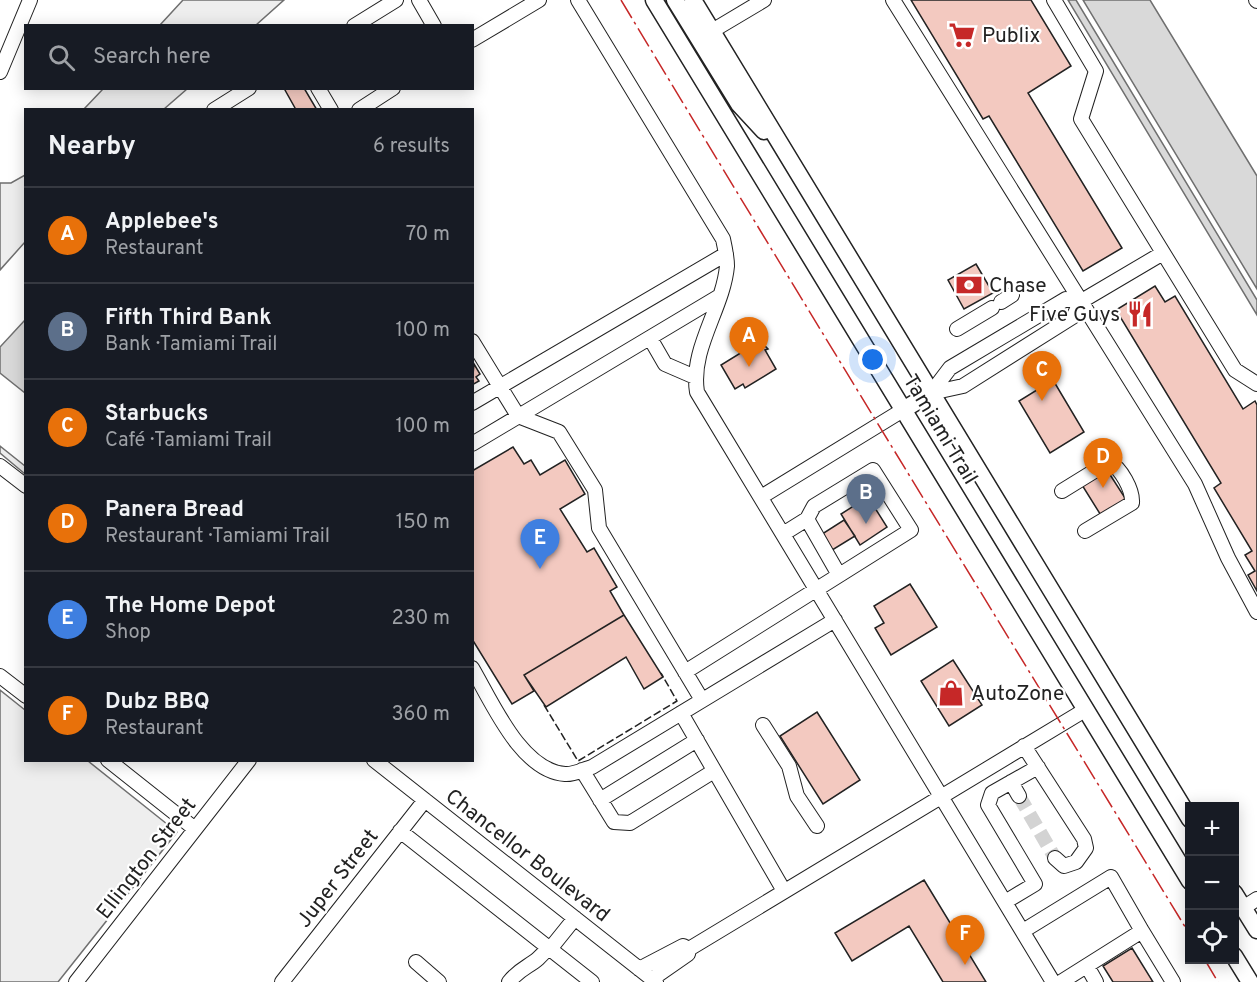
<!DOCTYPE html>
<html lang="en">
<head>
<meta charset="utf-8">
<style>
  body { margin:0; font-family:Overpass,sans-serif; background:#242831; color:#f1f3f6 }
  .controls { position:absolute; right:18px; bottom:18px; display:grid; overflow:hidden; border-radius:0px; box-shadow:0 3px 15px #0003 }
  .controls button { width:54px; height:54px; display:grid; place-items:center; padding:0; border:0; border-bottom:2px solid #363941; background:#171b24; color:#f1f3f6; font:30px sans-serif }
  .you { position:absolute; left:873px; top:360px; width:21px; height:21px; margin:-15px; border:4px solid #fff; border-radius:50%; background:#1a73e8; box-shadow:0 0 0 9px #1a73e833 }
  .badge { display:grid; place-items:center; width:39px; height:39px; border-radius:50%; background:#1a73e8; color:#fff; font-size:20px; font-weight:700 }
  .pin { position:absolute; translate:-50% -50px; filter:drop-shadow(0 2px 3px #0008) }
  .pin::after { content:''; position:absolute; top:32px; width:21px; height:18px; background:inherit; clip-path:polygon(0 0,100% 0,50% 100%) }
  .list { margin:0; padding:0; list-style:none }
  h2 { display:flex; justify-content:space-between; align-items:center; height:78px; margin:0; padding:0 24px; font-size:26px }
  h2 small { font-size:20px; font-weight:400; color:#9ea1a6 }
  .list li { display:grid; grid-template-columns:39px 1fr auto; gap:18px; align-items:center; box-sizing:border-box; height:96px; padding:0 24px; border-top:2px solid #363941 }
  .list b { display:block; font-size:22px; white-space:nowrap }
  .list p { margin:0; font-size:20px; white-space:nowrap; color:#9ea1a6 }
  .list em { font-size:20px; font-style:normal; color:#9ea1a6 }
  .icon { flex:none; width:33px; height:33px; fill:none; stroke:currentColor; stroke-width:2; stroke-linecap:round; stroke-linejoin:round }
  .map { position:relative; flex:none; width:1257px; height:982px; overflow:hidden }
  .search { position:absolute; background:#171b24; box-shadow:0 3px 15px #0003; left:24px; top:24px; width:450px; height:66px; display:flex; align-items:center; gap:15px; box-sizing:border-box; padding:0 21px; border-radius:0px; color:#9ea1a6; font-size:22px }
  .panel { position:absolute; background:#171b24; box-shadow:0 3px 15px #0003; left:24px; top:108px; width:450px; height:654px; border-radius:0px }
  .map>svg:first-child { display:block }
</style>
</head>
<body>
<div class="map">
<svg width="1257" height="982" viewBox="0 0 1257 982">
  <rect width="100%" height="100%" fill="#fff"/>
  <path fill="#eee" stroke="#6f6f6f" stroke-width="1.5" d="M183,0H284L256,25H160Z
    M103,89V88L187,89L164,109H84Z
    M25,175V242L0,270V183H11Z
    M0,446L25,466V474L0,453Z
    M0,690L25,710L26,760L88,761L177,832L58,982H0Z"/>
  <path fill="#d9d9d9" stroke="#6f6f6f" stroke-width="1.5" d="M1068,0H1076L1257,300V315Z
    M1083,0H1150L1257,176V289Z
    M25,320V319V393L0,373V347Z"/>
  <path fill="#f3c9c0" stroke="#222" stroke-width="1.5" d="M911,0H1031L1071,66L1028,93L1122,248L1083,271L989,116L983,119Z
    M288,88H304L317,110H292L295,108L285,90Z
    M976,264L993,293L964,309L948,280Z
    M1155,286L1165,302L1175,296L1243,409L1255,401L1257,405V591L1248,575L1255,571L1245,555L1252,551L1214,488L1221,483L1116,310Z
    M760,341L768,349L765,350L776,369L745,388L743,384L735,389L721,365Z
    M474,364L480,374L476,377L479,381L472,385Z
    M1053,380L1084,432L1050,453L1019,401Z
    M513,447L524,464L531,460L540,475L565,460L585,494L560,509L587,552L594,548L617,587L610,591L624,615L524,675L534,691L512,704L472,639V471Z
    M1107,470L1127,501L1102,517L1082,485Z
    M868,497L887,527L860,545L841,514Z
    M844,520L855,536L829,552L819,536Z
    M910,584L937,627L891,655L875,628L884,623L874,606Z
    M624,615L663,677L644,689L626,657L546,707L524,675Z
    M953,660L982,705L949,726L921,681Z
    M817,712L860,780L823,804L780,736Z
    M924,880L986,982H943L909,926L852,961L835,933Z
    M1132,948L1153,982H1113L1103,966Z"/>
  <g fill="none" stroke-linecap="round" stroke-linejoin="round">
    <path stroke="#d3d3d3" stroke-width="14" stroke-dasharray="14 7" stroke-linecap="butt" d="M1019,796L1055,858"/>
    <g stroke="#222" stroke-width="16">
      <path id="minor" d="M419,0L434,26
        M578,0L723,239C725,248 727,257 727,266C723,309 690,348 697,392L1053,982
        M893,0L1195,484L1228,558L1257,612
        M1054,0L1096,71L1081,119L1235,370L1257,384
        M1256,0L1257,1
        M354,26L396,0
        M712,31L764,0
        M472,40L539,0
        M0,72L30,0
        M318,88L331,110
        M214,110L249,88
        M359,110L393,88
        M1001,302L1012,295
        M957,329L992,308
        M650,338L665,364L695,377
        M472,341L518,416L559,432L595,490L599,528L702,700
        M931,393L963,386L1074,316L1080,302L1163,253
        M931,393L950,368L1066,299L1080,302
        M472,403L726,254
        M472,444L718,297
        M0,466L26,486
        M1062,491L1109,462C1121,468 1133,490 1132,503L1085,531
        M761,497L903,410
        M783,534L807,519
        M472,668C492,702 521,771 565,774C573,775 584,769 592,767L835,620
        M685,672L911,530L873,470L814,506L807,519L839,575
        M0,676L26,696
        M681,713L784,891
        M763,725L789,766L797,796L817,826
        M1024,746L1084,839L1086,848L1076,862L1064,866L1055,858
        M108,760L195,829
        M374,760L656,982
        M582,770L614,822L630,823L714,771
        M1011,782L1019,796
        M600,800L697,740
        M400,831L592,982
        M1005,902L1035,884L988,805L992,793L1038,767
        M1243,908L1257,899
        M1023,931L1111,877L1142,931
        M550,949L575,918
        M416,962L439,982
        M1087,966L1096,982
        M639,969L683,946L689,949
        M652,979L688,954L689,949L1085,710
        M76,982L249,760
        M282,982L425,800
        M509,982C522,965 536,966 548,947
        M1061,982L1142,931L1173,982"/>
    </g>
    <g stroke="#222" stroke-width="19">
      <path id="major" d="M654,0L1190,881
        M675,0L739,104L764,131
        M693,0L1190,819
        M903,410L931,393
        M1234,893L1257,930
        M1234,956L1250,982"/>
    </g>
    <use href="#minor" stroke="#fff" stroke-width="14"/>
    <use href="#major" stroke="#fff" stroke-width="16"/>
    <path stroke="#222" stroke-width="1.5" stroke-dasharray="8 3" stroke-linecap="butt" d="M544,705L578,761L677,701L661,673"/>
    <path stroke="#c62828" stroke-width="1.5" stroke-dasharray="21 4.5 3 4.5" stroke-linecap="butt" d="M621,0C809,313 1000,623 1190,935
      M1205,960L1218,982"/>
  </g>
  <defs>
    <g id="supermarket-bare" transform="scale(2.07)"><path d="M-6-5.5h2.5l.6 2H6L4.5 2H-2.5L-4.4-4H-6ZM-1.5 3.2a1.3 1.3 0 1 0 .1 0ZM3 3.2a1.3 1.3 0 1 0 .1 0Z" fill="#c62828" stroke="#fff" stroke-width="2.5" paint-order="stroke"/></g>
    <g id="bank-bare" transform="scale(2.07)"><path d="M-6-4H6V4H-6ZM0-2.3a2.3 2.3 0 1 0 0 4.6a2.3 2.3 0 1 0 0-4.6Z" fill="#c62828" stroke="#fff" stroke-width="2.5" paint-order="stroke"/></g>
    <g id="restaurant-bare" transform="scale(2.07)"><path d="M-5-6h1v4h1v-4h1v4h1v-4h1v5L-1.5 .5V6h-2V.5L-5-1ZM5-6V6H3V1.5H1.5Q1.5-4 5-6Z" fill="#c62828" stroke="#fff" stroke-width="2.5" paint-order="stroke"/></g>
    <g id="shop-bare" transform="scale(2.07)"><path d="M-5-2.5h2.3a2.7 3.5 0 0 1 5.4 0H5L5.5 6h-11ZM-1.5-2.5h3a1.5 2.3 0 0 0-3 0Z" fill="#c62828" stroke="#fff" stroke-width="2.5" paint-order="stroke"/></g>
  </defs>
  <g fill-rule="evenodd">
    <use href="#supermarket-bare" x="962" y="35"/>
    <use href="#bank-bare" x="969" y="285"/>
    <use href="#restaurant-bare" x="1140" y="314"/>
    <use href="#shop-bare" x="951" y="693"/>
  </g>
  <g text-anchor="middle" stroke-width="4.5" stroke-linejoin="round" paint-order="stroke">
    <g font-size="21" fill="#222" stroke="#fff" text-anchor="start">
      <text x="982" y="42">Publix</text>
      <text x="989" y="292">Chase</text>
      <text x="1120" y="321" text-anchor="end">Five Guys</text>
      <text x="971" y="700">AutoZone</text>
    </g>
    <g font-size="21" fill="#222" stroke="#fff">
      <text transform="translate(941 429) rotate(59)" y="7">Tamiami Trail</text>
      <text transform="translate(528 855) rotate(38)" y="7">Chancellor Boulevard</text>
      <text transform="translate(146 858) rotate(-52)" y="7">Ellington Street</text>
      <text transform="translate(337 878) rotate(-52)" y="7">Juper Street</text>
    </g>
  </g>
</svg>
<div class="controls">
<button>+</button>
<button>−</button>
<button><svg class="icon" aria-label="locate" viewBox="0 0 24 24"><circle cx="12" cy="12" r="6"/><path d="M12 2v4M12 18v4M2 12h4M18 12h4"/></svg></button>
</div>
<div class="you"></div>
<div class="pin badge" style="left:749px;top:367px;background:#e8710a">A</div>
<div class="pin badge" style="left:866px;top:524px;background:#5c6f8a">B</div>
<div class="pin badge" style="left:1042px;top:401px;background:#e8710a">C</div>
<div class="pin badge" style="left:1103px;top:488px;background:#e8710a">D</div>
<div class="pin badge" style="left:540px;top:569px;background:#3f7fe0">E</div>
<div class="pin badge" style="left:965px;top:965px;background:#e8710a">F</div>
<div class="search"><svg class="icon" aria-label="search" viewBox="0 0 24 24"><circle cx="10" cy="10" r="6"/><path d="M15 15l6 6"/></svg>Search here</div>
<section class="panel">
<h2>Nearby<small>6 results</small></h2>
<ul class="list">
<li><span class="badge" style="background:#e8710a">A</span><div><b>Applebee's</b><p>Restaurant</p></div><em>70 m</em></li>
<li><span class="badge" style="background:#5c6f8a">B</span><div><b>Fifth Third Bank</b><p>Bank · Tamiami Trail</p></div><em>100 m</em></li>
<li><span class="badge" style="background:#e8710a">C</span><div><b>Starbucks</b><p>Café · Tamiami Trail</p></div><em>100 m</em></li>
<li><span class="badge" style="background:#e8710a">D</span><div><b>Panera Bread</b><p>Restaurant · Tamiami Trail</p></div><em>150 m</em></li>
<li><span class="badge" style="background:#3f7fe0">E</span><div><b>The Home Depot</b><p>Shop</p></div><em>230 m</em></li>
<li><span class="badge" style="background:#e8710a">F</span><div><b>Dubz BBQ</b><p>Restaurant</p></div><em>360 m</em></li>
</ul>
</section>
</div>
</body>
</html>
